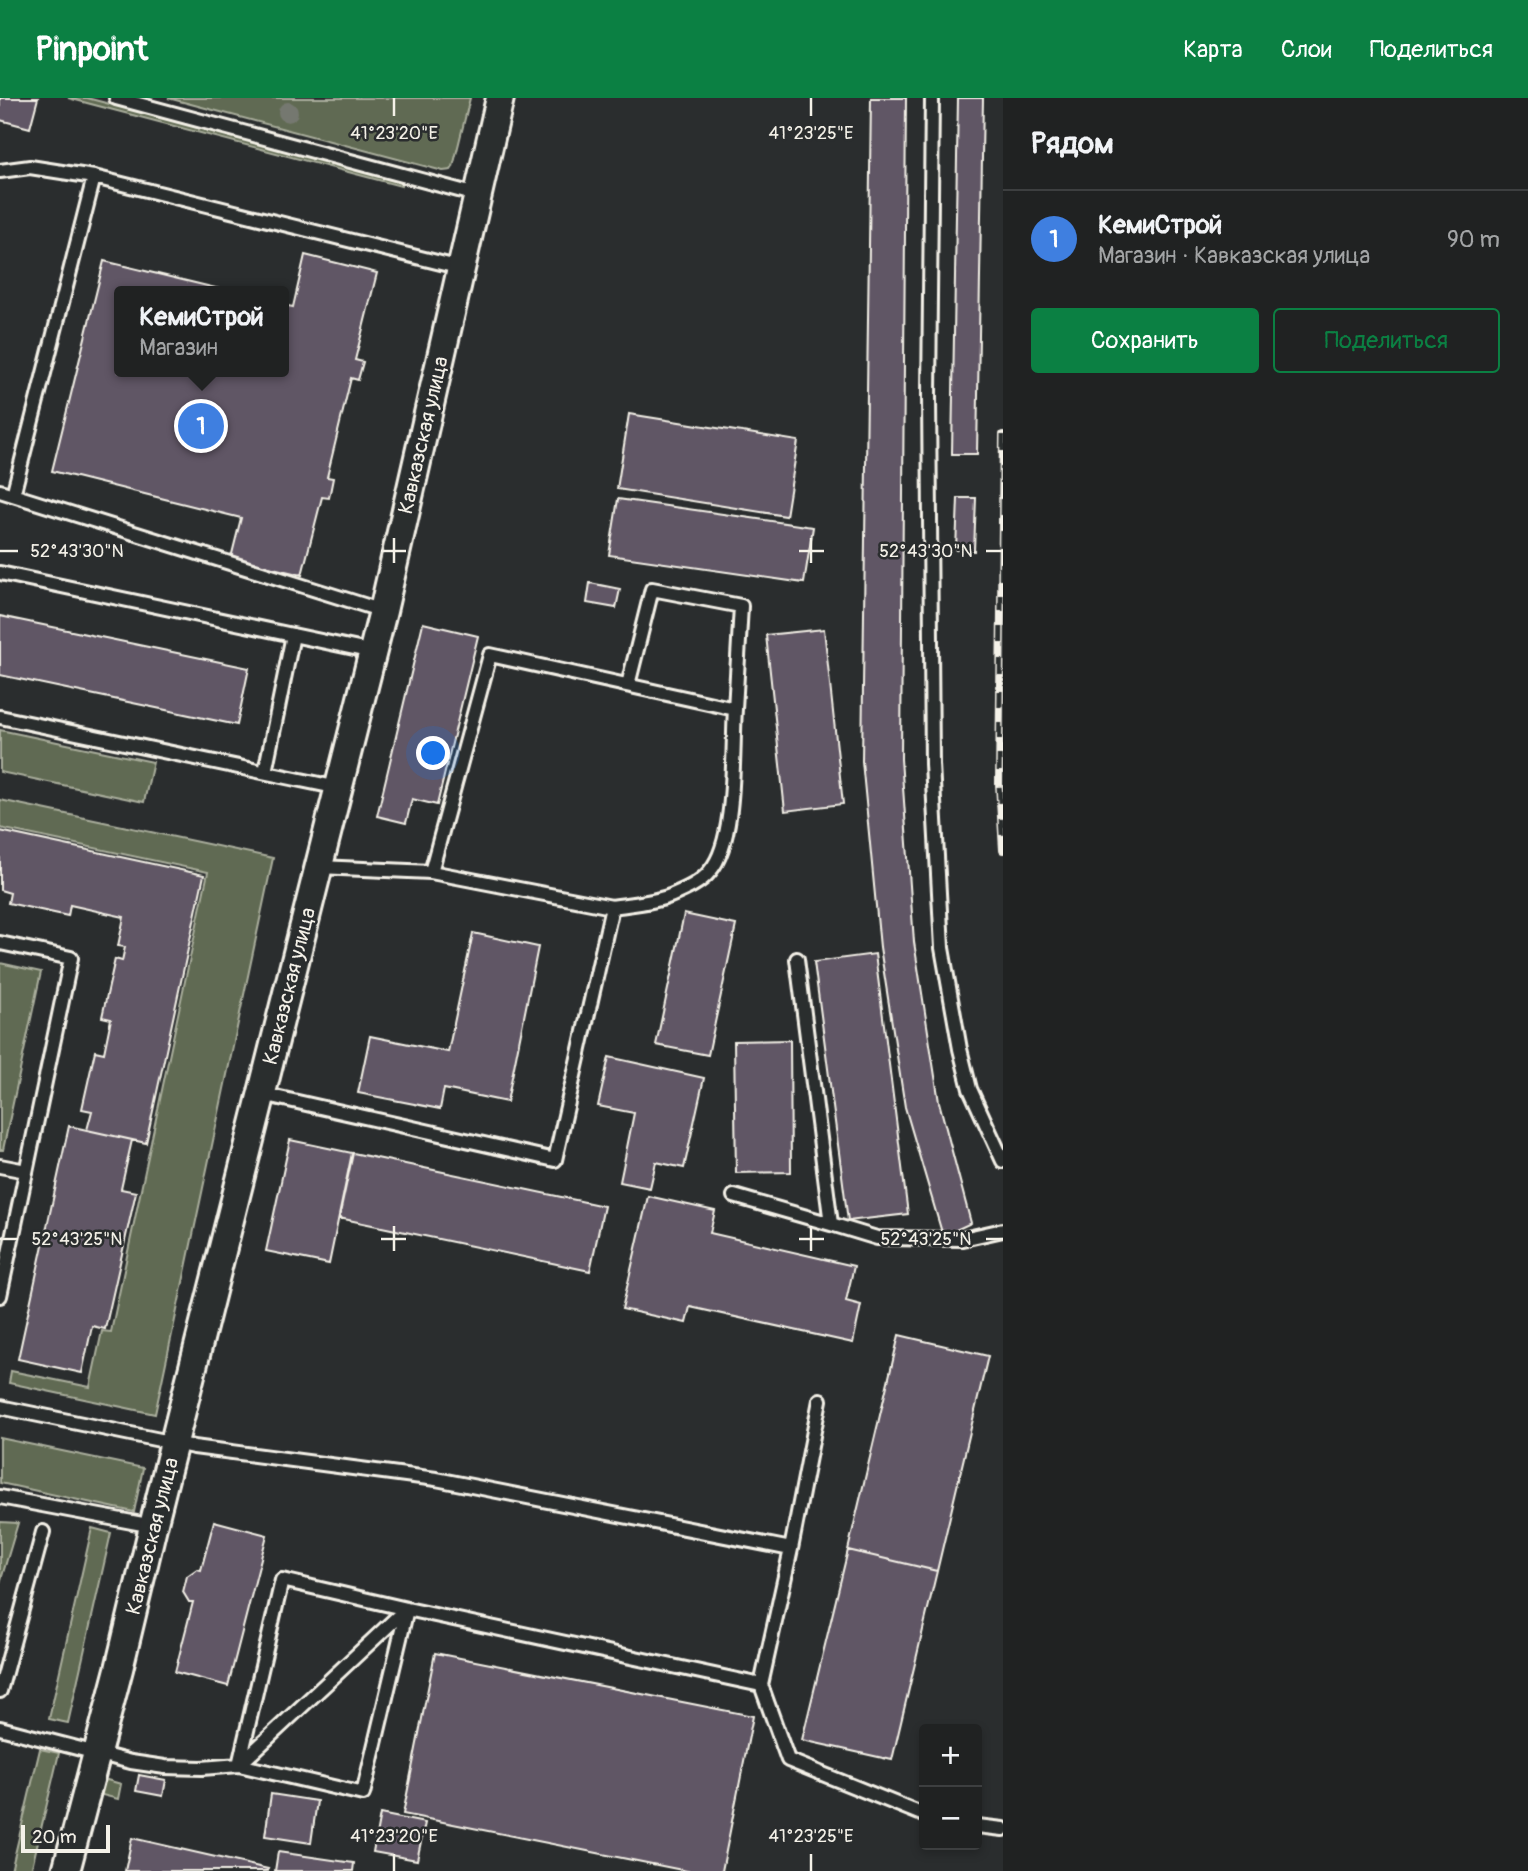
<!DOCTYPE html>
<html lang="ru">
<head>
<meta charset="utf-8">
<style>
  body { margin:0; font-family:Pangolin,sans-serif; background:#2d2f2f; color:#f1f3f6 }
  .controls { position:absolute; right:21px; bottom:21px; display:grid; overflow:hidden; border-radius:7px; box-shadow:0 4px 10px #0003 }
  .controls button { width:63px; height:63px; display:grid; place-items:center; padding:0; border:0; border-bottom:2px solid #3d3f40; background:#202222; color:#f1f3f6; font:35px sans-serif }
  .scale { position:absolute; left:21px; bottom:18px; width:89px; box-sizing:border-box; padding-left:7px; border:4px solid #f4f1e8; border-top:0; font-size:19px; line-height:24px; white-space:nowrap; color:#f4f1e8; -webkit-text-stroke:5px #2a2d2e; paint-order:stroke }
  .you { position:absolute; left:434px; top:656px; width:24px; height:24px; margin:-18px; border:5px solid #fff; border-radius:50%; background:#1a73e8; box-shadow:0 0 0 10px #1a73e833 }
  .badge { display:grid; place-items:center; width:46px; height:46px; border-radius:50%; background:#0b8043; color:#fff; font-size:23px; font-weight:700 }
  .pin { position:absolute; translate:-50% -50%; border:4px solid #fff; box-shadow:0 2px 7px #0006 }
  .popup { position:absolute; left:114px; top:188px; width:175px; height:91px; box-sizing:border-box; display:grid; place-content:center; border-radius:7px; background:#202222; filter:drop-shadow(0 2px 5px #0005); font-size:23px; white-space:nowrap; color:#a2a4a5 }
  .popup b { font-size:26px; color:#f1f3f6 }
  .popup::after { content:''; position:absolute; left:50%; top:100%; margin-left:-14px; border:14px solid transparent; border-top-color:#202222 }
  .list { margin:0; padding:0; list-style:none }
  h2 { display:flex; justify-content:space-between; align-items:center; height:91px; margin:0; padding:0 28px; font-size:30px }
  h2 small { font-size:23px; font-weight:400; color:#a2a4a5 }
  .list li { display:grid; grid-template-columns:46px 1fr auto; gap:21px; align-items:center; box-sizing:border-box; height:98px; padding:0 28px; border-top:2px solid #3d3f40 }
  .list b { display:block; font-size:26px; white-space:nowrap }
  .list p { margin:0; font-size:23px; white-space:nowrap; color:#a2a4a5 }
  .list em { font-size:23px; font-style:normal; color:#a2a4a5 }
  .actions { display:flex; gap:14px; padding:21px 28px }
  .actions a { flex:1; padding:16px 0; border:2px solid #0b8043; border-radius:7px; text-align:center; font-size:24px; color:#0b8043 }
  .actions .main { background:#0b8043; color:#fff }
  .map { position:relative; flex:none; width:1003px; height:1773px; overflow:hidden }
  header { display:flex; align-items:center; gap:42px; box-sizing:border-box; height:98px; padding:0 35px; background:#0b8043; color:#fff }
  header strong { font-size:33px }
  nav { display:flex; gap:38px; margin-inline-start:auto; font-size:24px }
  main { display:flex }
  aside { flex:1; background:#202222 }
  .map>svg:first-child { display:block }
</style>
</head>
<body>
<header>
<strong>Pinpoint</strong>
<nav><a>Карта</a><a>Слои</a><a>Поделиться</a></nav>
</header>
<main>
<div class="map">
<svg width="1003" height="1773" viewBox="0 0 1003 1773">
  <rect width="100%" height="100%" fill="#2a2d2e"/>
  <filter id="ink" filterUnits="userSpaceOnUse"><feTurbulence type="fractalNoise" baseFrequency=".0143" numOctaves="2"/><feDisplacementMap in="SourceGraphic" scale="14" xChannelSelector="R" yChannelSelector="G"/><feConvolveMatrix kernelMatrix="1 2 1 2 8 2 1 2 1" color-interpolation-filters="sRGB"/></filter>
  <g filter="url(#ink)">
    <path fill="#616b52" stroke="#aaae9d" stroke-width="2" d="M68,0H87L402,83L401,88Z
      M168,0H470L453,69L451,72L443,73Z
      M0,632L153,664L144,704L0,674Z
      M0,702L273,760L155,1316L9,1285L11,1273L90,1289L102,1233L111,1234L208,774L0,730Z
      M0,865L41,874L3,1052H0Z
      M0,1340L143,1370L134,1414L0,1385Z
      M0,1424L18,1425L0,1485Z
      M92,1430L111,1435L68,1625L49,1621Z
      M40,1651L59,1655L31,1773H11Z
      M107,1682L121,1686L118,1701L102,1697L100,1693L103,1685Z"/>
    <path fill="#615665" stroke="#f4f1e8" stroke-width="2" d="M0,0H38L30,30L0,22Z
      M871,0H906L901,661L914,844L939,1004L971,1125L943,1138L905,1009L880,849L862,663Z
      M958,0H983L977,356H952Z
      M305,157L377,175L355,262L363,264L358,282L351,280L327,379L333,380L329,400L322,399L302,477L231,460L241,420L52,373L104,163L228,193H119V274H283V207L293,209Z
      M629,316L798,343L786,418L617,391Z
      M958,400H976L974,453L956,452Z
      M618,401L813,429L804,485L609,457Z
      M590,485L620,491L616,510L587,505Z
      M0,518L249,570L237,627L0,577Z
      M423,525L478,538L437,707L412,701L406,725L377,718Z
      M824,531L843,706L785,713L766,537Z
      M0,733L204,777L146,1045L87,1032L92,1013L82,1011L95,953L104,955L111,921L102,919L115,861L122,863L125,849L118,848L124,819L70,807L68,818L8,805L10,795L0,792Z
      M684,816L736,827L708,957L656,947Z
      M473,835L538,849L507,1004L444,991L440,1011L358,995L370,938L448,954Z
      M875,856L908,1116L848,1123L814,864Z
      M790,942L791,1074L736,1075L734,943Z
      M609,959L704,980L684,1070L656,1064L650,1090L620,1084L634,1015L598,1008Z
      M69,1028L132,1042L121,1091L136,1094L105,1231L92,1228L82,1275L18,1261Z
      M290,1042L352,1055L329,1166L266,1153Z
      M353,1055L604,1108L590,1173L339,1120Z
      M648,1098L715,1113L710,1135L854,1168L846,1203L861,1207L853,1245L690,1209L686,1225L622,1211Z
      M899,1237L988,1258L937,1473L848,1452Z
      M214,1423L267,1437L228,1588L175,1574L193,1504H189L183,1494L187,1478L197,1471L201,1472Z
      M848,1452L937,1473L892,1662L802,1642Z
      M435,1555L753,1618L722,1773H687L403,1716Z
      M139,1677L166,1682L163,1698L136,1693Z
      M271,1696L317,1703L311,1745L265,1738Z
      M380,1716L425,1725L417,1762L373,1754Z
      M132,1740L268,1771L267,1773H125Z
      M278,1754L354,1765L353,1773H275Z"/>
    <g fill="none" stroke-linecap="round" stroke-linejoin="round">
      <g stroke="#f4f1e8" stroke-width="18">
        <path id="service" d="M116,0L477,97
          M932,0L929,298L932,666L942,850L960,951L970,991L1003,1063
          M0,73L30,69L94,79L461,170
          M0,393L383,513
          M13,397L94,79
          M0,475L373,554
          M628,587L652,491L741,508L735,611
          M0,619L339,690
          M265,674L293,537
          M431,774L612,809
          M0,845L71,860L0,1198
          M797,861L831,1126L877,1140L963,1141L1003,1132
          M262,996L555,1062L612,809C630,806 652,805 670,798C684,792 701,785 710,773C737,742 732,653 735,611L490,557L431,774L319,769
          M0,1068L26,1073
          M734,1098L831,1126
          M0,1309L194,1349L436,1381L791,1451L820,1302
          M0,1399L153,1428
          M761,1587L788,1662L924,1717
          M0,1593L43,1434
          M0,1630L131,1664L165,1669L202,1670L239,1667L363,1696L407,1511
          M239,1667L282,1482L407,1511L761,1587L791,1451
          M239,1667L406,1511
          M977,1728L1003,1731"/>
      </g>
      <g stroke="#f4f1e8" stroke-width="32">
        <path id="minor" d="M66,1773L119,1571L155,1420L383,513L500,0"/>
      </g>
      <use href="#service" stroke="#2a2d2e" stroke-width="12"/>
      <use href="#minor" stroke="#2a2d2e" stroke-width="26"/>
      <g stroke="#f4f1e8" stroke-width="8">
        <path id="rail" d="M1003,337L999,686L1003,752"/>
      </g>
      <use href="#rail" stroke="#2a2d2e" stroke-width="5" stroke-dasharray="16" stroke-linecap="butt"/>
    </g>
    <circle fill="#75786f" cx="288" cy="14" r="10"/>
  </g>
  <path fill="none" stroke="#f4f1e8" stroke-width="2.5" d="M394,0V18M811,0V18M394,440V465M811,440V465M0,453H18M381,453H406M799,453H824M986,453H1003M394,1128V1153M811,1128V1153M0,1141H18M381,1141H406M799,1141H824M986,1141H1003M394,1756V1773M811,1756V1773"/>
  <g text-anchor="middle" stroke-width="5" stroke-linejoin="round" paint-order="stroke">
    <g font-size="21" fill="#f4f1e8" stroke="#2a2d2e">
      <text transform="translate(423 337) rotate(-77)" y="7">Кавказская улица</text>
      <text transform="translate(289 888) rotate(-76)" y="7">Кавказская улица</text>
      <text transform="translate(152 1438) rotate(-76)" y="7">Кавказская улица</text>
    </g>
  </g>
  <g font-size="18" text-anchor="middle" fill="#f4f1e8" stroke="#2a2d2e" stroke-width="5" stroke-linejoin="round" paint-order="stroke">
    <text x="394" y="41">41°23'20"E</text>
    <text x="811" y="41">41°23'25"E</text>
    <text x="77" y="459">52°43'30"N</text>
    <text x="926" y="459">52°43'30"N</text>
    <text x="77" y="1147">52°43'25"N</text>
    <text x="926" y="1147">52°43'25"N</text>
    <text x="394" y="1744">41°23'20"E</text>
    <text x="811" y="1744">41°23'25"E</text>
  </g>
</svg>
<div class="controls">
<button>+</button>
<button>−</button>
</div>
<div class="scale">20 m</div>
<div class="you"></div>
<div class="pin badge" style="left:201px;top:328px;background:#3f7fe0">1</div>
<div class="popup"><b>КемиСтрой</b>Магазин</div>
</div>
<aside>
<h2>Рядом<small></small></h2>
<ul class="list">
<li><span class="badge" style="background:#3f7fe0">1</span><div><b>КемиСтрой</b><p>Магазин · Кавказская улица</p></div><em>90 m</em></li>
</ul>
<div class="actions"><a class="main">Сохранить</a><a>Поделиться</a></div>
</aside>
</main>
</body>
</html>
